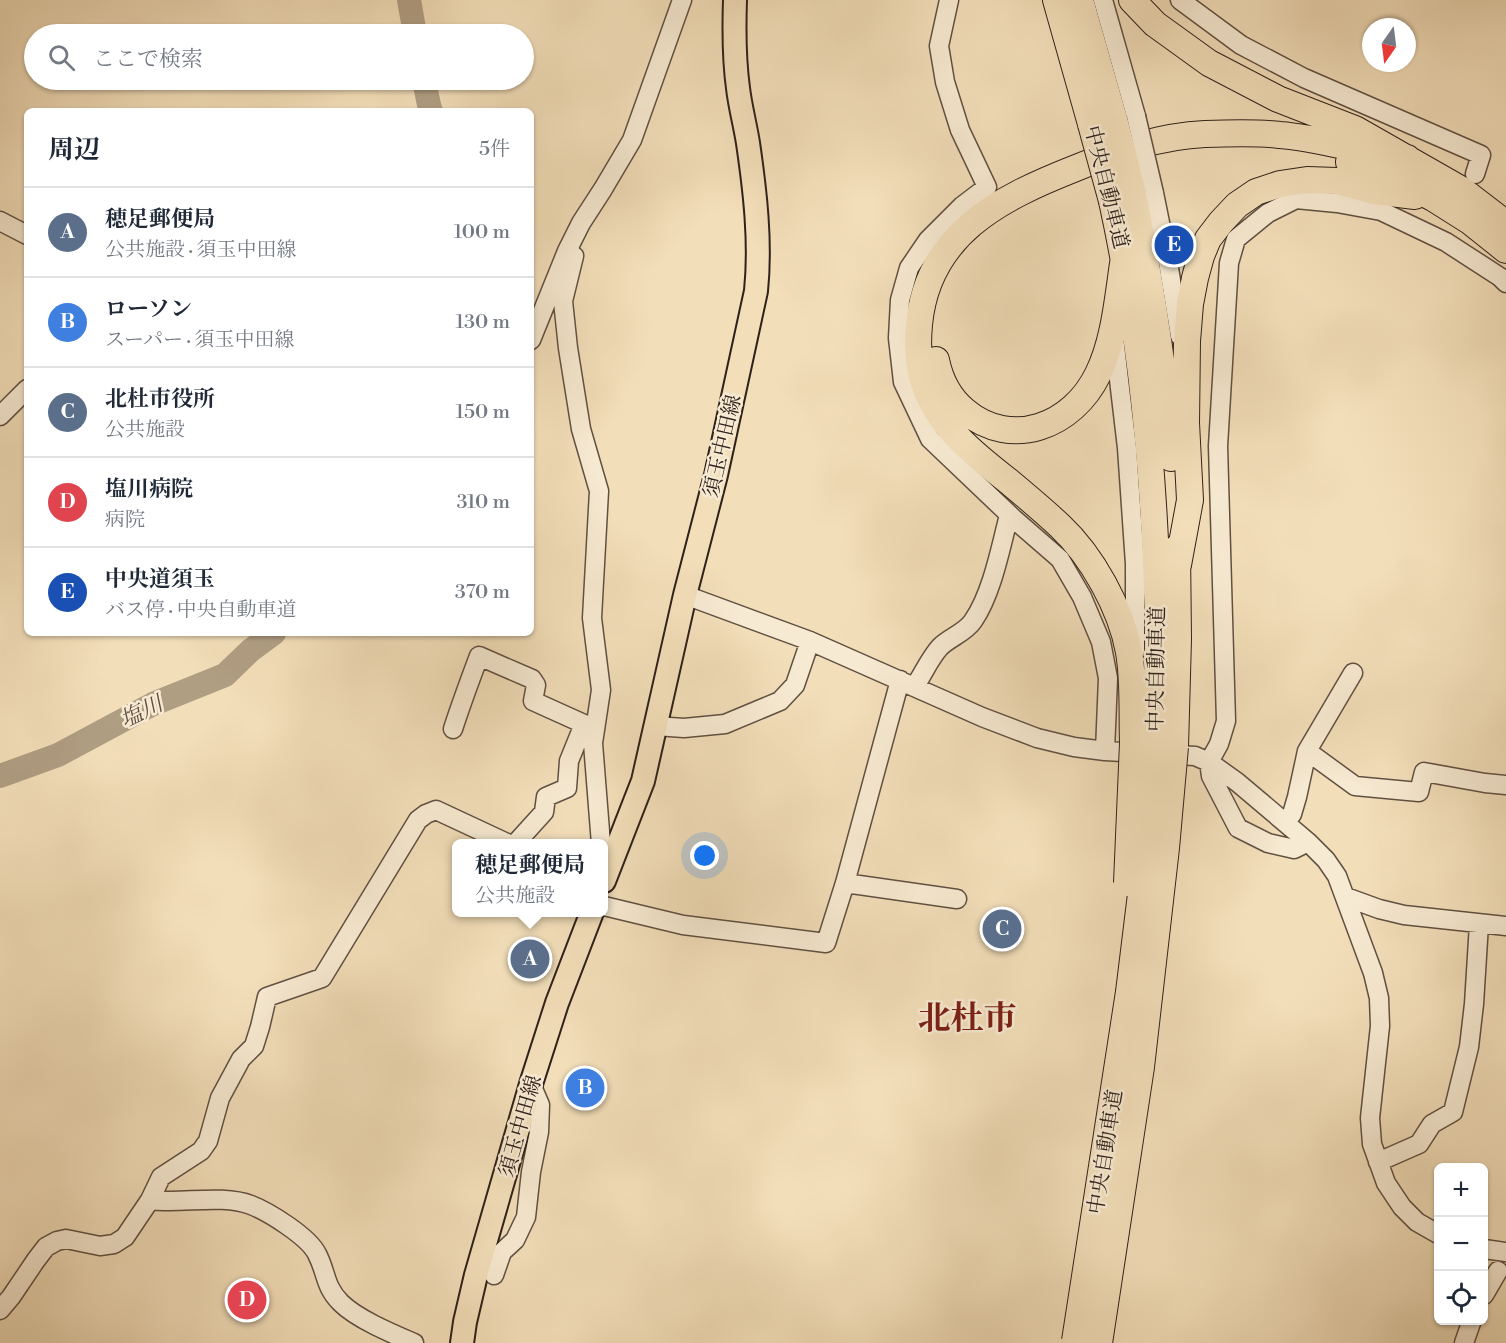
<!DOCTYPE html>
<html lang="ja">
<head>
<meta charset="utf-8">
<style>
  body { margin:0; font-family:"Libre Bodoni","Noto Serif JP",serif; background:#f6f6f7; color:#1f2937 }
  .controls { position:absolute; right:18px; bottom:18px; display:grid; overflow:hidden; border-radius:9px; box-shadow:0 2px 4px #0004 }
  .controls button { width:54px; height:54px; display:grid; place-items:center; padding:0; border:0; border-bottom:2px solid #e0e1e3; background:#fff; color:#1f2937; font:30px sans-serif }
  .compass { position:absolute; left:1362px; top:18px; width:54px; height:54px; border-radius:50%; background:#fff; box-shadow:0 2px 4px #0004; rotate:194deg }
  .you { position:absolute; left:705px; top:856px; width:21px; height:21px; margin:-15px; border:4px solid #fff; border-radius:50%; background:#1a73e8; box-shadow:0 0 0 9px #1a73e833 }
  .badge { display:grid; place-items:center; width:39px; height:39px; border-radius:50%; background:#8f2418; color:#fff; font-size:20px; font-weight:700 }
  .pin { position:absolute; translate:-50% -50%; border:3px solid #fff; box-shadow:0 2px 6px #0006 }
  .popup { position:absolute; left:452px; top:839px; width:156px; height:78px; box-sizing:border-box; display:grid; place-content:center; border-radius:9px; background:#fff; filter:drop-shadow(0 2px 4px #0005); font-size:20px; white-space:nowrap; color:#747a83 }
  .popup b { font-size:22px; color:#1f2937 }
  .popup::after { content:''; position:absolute; left:50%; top:100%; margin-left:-12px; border:12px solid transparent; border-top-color:#fff }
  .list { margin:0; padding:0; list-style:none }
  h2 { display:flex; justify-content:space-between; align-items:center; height:78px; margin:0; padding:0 24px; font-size:26px }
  h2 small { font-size:20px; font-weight:400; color:#747a83 }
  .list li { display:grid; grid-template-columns:39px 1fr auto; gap:18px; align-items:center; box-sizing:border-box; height:90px; padding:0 24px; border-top:2px solid #e0e1e3 }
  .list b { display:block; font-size:22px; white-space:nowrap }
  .list p { margin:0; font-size:20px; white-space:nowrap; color:#747a83 }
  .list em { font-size:20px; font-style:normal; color:#747a83 }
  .icon { flex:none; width:33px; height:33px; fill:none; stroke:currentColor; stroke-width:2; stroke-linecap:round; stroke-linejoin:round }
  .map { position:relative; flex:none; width:1506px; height:1343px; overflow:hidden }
  .search { position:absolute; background:#fff; box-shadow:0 2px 4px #0004; left:24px; top:24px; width:510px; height:66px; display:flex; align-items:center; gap:15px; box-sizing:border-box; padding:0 21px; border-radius:33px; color:#747a83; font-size:22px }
  .panel { position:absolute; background:#fff; box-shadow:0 2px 4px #0004; left:24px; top:108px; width:510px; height:528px; border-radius:9px }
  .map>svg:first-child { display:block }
</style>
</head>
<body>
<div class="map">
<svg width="1506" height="1343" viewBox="0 0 1506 1343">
  <rect width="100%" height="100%" fill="#f2deb9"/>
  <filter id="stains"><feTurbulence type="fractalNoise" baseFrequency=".00333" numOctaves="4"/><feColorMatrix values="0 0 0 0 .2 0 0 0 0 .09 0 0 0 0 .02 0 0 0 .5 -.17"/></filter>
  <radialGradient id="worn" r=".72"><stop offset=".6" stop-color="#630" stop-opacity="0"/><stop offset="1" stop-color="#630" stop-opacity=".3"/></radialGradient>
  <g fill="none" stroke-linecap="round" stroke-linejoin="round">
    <path stroke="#b09e83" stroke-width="24" d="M409,0L415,34
      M424,80L429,105L431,111
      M0,776L58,755L153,704L225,675L251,650L274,633"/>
    <g stroke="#605042" stroke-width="21">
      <path id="minor" d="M949,0L939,46L945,82L960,130L987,187L962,206L928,240L909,268L900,300L898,338L903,382L930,439L1014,519L1060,559L1082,597L1101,642L1108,678L1105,751
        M1103,0L1136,116
        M1180,0L1241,45L1304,78L1481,155L1475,174
        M1154,193L1168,262L1180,336
        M0,221L27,235
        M567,251L574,256L563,301L568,348L581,429L599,491L592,618L601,690L593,743L601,844
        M1114,337L1127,448L1135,564V651
        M531,340L567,251L581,223L603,189L632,140L682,0
        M0,416L27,389
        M685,595L810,641L982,717L1037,738L1074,747L1105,751L1195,756L1209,762L1237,782L1308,842L1326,860L1337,876L1373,973L1379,998L1380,1026L1370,1118L1372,1144L1386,1183L1402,1207L1417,1222L1438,1234
        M915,686C923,674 930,658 940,647C950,637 965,633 973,621C992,594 1001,546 1009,515
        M655,726L684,728L725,724L780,701L795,685L810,641
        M453,729C461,704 470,680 479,656L532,679L536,685L533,701L584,724
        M1307,751L1355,786L1419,792L1424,772L1485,783L1506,785
        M1285,822L1292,814L1297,797L1307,751L1353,673
        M1308,842L1294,849L1268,843L1238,828L1211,776L1209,762L1219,744L1226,721L1218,446L1229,263L1236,239L1268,213L1296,199L1337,203L1381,211L1446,242L1500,277L1506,283
        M515,844L544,812L546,797L567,788L569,761L584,724L595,726
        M845,883L957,899
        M1346,897L1379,909L1404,915L1506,926
        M604,906L683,925L826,943L845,883L900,680
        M1378,1162L1419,1144L1432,1124L1453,1112L1469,1047L1474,1004L1479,924
        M150,1200C183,1204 221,1194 251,1205C269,1212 309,1237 317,1254C327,1273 324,1286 341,1303C357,1319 393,1334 414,1343
        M1484,1249L1506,1252
        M494,1275L502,1252L515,1240L526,1217L531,1172L539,1132L540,1105L531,1084
        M1484,1295L1498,1271
        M0,1310L11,1297L36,1260L46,1247L57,1241L66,1239L100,1246L114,1244L125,1237L150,1200L161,1177L201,1151L208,1141L220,1098L241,1059L254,1046L260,1027L267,997L322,978L418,820L426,814L436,810L509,844
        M1464,1343L1472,1320"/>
    </g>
    <g stroke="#2f211b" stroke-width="26">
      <path id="major" d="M604,881L643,781L685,595L716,475L756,291C761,242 755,191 748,143C745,124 740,106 738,88C734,59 734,29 735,0
        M462,1343L465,1322L476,1275L531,1084L557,1003L592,912"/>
    </g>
    <g stroke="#2f211b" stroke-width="28">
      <path id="highway" d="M1056,0L1091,124
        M1080,0L1114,119
        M1132,0L1155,24L1209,63L1278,99L1355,129L1462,190L1506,224
        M1349,162L1377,169L1433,198L1471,222L1506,250
        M1133,194C1150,281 1165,369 1171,458
        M1112,201C1143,343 1156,490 1158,636C1158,672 1155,709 1154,745
        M936,360C940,380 949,398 965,411C1012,450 1073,426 1098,374C1115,340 1118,295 1124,257
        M1178,565L1190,500L1186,423L1187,341L1190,304L1195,278L1201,256L1208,239L1221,222L1237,205L1256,192L1280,184L1307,180L1337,181L1374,191L1415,196
        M1133,743C1132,713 1134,681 1129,652C1121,608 1092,556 1060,526C1043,510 1025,495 1007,480C975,455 941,428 926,389C918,369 917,346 919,325C927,234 1000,198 1076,168C1118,151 1159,136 1205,134C1230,133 1256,132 1280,135C1304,137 1326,142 1349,147C1368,151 1388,154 1407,158
        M1175,747L1178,639L1177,548"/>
    </g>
    <use href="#minor" stroke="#f7ead2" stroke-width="18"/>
    <use href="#major" stroke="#f2deb9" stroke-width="22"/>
    <use href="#highway" stroke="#f2deb9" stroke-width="26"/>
    <g stroke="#605042" stroke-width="21" stroke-linecap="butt">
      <path id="minor-bridge" d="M1136,116L1154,193"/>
    </g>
    <g stroke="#2f211b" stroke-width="28" stroke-linecap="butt">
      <path id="highway-bridge" d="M1114,119L1133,194
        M1091,124L1112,201
        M1127,883L1133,743
        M1075,1341L1129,992L1147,845L1154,745
        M1099,1343L1141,1067L1166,848L1175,747"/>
    </g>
    <use href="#minor-bridge" stroke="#f7ead2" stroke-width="18"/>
    <use href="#highway-bridge" stroke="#f2deb9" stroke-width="26"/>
  </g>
  <g text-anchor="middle" stroke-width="5" stroke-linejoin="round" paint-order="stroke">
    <g font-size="21" fill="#2f211b" stroke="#f7ead2">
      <text transform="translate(1107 187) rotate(76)" y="7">中央自動車道</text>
      <text transform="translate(722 446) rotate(-77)" y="7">須玉中田線</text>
      <text transform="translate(1156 669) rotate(-89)" y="7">中央自動車道</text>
      <text transform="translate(520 1126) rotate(-74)" y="7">須玉中田線</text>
      <text transform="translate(1105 1152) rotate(-81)" y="7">中央自動車道</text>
    </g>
    <g font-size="22" font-style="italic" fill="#5c4d3f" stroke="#f7ead2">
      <text transform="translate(141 711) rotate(-26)" y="8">塩川</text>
    </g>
    <g font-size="33" font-weight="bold" fill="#7a1f14" stroke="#f7ead2">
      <text x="967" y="1029">北杜市</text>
    </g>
  </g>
  <rect width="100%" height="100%" filter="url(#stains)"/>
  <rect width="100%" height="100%" fill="url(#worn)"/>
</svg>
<div class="controls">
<button>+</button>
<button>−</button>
<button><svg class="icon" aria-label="locate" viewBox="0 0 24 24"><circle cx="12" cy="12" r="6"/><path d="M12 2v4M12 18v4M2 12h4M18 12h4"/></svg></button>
</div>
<svg class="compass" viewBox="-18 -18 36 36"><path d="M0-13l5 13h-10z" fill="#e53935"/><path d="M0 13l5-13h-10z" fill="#747a83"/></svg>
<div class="you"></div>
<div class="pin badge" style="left:530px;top:959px;background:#5c6f8a">A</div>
<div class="popup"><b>穂足郵便局</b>公共施設</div>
<div class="pin badge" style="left:585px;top:1088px;background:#3f7fe0">B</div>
<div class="pin badge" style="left:1002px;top:929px;background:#5c6f8a">C</div>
<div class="pin badge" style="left:247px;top:1300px;background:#e0444e">D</div>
<div class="pin badge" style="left:1174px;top:245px;background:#1a4fb4">E</div>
<div class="search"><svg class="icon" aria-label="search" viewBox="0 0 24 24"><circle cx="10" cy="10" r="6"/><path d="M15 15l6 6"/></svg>ここで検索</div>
<section class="panel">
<h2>周辺<small>5件</small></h2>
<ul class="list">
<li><span class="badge" style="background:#5c6f8a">A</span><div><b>穂足郵便局</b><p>公共施設 · 須玉中田線</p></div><em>100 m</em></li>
<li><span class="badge" style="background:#3f7fe0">B</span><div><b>ローソン</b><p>スーパー · 須玉中田線</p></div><em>130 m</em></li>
<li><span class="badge" style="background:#5c6f8a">C</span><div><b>北杜市役所</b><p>公共施設</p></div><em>150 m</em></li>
<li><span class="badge" style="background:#e0444e">D</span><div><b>塩川病院</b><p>病院</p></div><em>310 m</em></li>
<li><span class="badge" style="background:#1a4fb4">E</span><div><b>中央道須玉</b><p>バス停 · 中央自動車道</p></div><em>370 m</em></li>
</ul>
</section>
</div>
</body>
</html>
